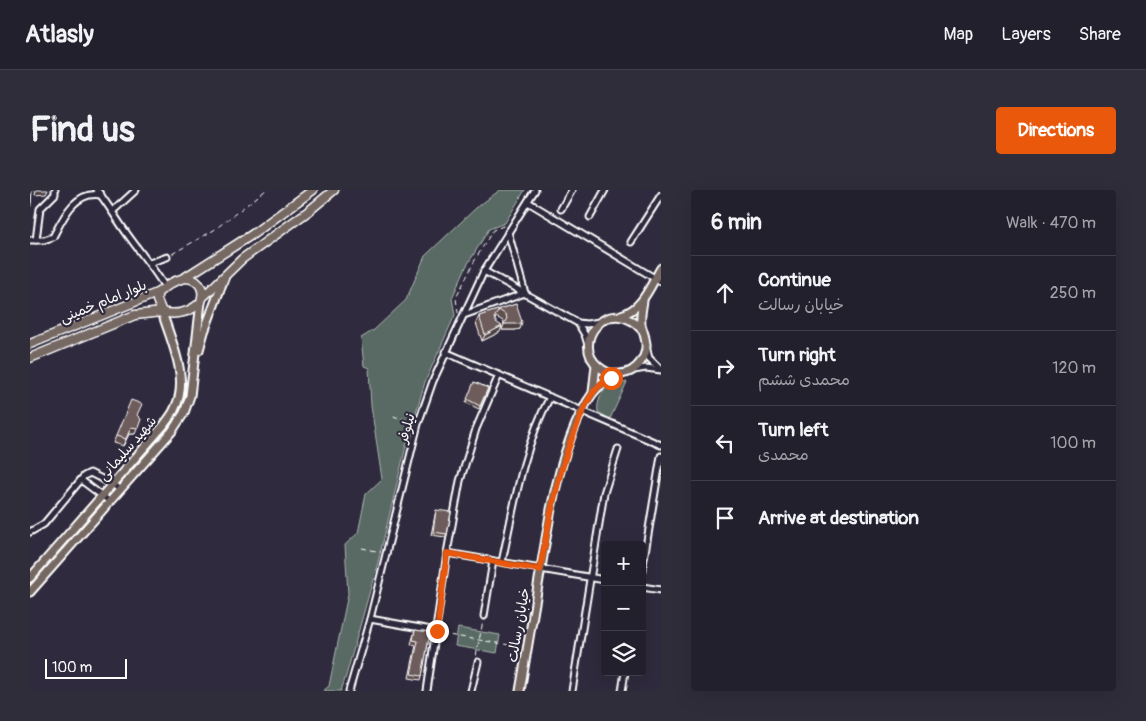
<!DOCTYPE html>
<html lang="en">
<head>
<meta charset="utf-8">
<style>
	:root { --surface:#23202e; --page:#2f2d3a; --text:#f1f3f6; --muted:#a3a3aa; --line:#403e4a; --accent:#ea580c }
	body { margin:0; font-family:Pangolin,"Playpen Sans Arabic",sans-serif; background:var(--page); color:var(--text) }
	.controls { position:absolute; right:15px; bottom:15px; display:grid; overflow:hidden; border-radius:5px; box-shadow:0 5px 20px #0002 }
	.controls button { width:45px; height:45px; display:grid; place-items:center; padding:0; border:0; border-bottom:1px solid var(--line); background:var(--surface); color:var(--text); font:25px sans-serif }
	.scale { position:absolute; left:15px; bottom:12px; width:82px; box-sizing:border-box; padding-left:5px; border:2px solid #fff; border-top:0; font-size:14px; line-height:18px; white-space:nowrap; color:#fff; -webkit-text-stroke:4px #2f2a3d; paint-order:stroke }
	.stop { position:absolute; width:15px; height:15px; margin:-11px; border:4px solid #ea580c; border-radius:50%; background:#fff }
	.stop.end { background:#ea580c; border-color:#fff; box-shadow:0 1px 5px #0008 }
	.list { margin:0; padding:0; list-style:none }
	h2 { display:flex; justify-content:space-between; align-items:center; height:65px; margin:0; padding:0 20px; font-size:21px }
	h2 small { font-size:16px; font-weight:400; color:var(--muted) }
	.list li { display:grid; grid-template-columns:32px 1fr auto; gap:15px; align-items:center; box-sizing:border-box; height:75px; padding:0 20px; border-top:1px solid var(--line) }
	.list b { display:block; font-size:19px; white-space:nowrap }
	.list p { margin:0; font-size:16px; white-space:nowrap; color:var(--muted) }
	.list em { font-size:16px; font-style:normal; color:var(--muted) }
	.icon { flex:none; width:28px; height:28px; fill:none; stroke:currentColor; stroke-width:2; stroke-linecap:round; stroke-linejoin:round }
	.map { position:relative; flex:none; width:631px; height:501px; overflow:hidden; border-radius:5px }
	header { display:flex; align-items:center; gap:30px; box-sizing:border-box; height:70px; padding:0 25px; background:var(--surface); border-bottom:1px solid var(--line) }
	header strong { font-size:24px }
	nav { display:flex; gap:28px; margin-inline-start:auto; font-size:18px }
	.intro { display:flex; align-items:center; justify-content:space-between; box-sizing:border-box; height:120px; padding:0 30px }
	h1 { margin:0; font-size:35px }
	.button { padding:12px 22px; border-radius:5px; background:var(--accent); color:#fff; font-size:18px; font-weight:700 }
	main { display:flex; gap:30px; padding:0 30px }
	aside { flex:1; background:var(--surface); border-radius:5px; box-shadow:0 5px 20px #0002 }
	.map>svg:first-child { display:block }
	.green { fill:#596b64; stroke:#acb5b2 }
	.lines { fill:none; stroke-linecap:round; stroke-linejoin:round }
	.minor-casing { stroke:#fff; stroke-width:9 }
	.major-casing { stroke:#fff; stroke-width:11 }
	.highway-casing { stroke:#fff; stroke-width:11 }
	.path { stroke:#fff; stroke-width:1; stroke-dasharray:5 4; stroke-linecap:butt }
	.minor { stroke:#2f2a3d; stroke-width:5 }
	.major { stroke:#766964; stroke-width:7 }
	.highway { stroke:#766964; stroke-width:8 }
	.wall { fill:#5f4f4e; stroke:#fff }
	.shaded-wall { fill:#4d4040; stroke:#fff }
	.building { fill:#6e5c5b; stroke:#fff }
	.route { stroke:#ea580c; stroke-width:6 }
	.labels { text-anchor:middle; stroke-width:4.5; stroke-linejoin:round; paint-order:stroke }
	.street-label { font-size:14px; fill:#fff; stroke:#2f2a3d }
</style>
</head>
<body>
<header>
<strong>Atlasly</strong>
<nav><a>Map</a><a>Layers</a><a>Share</a></nav>
</header>
<div class="intro"><h1>Find us</h1><a class="button">Directions</a></div>
<main>
<div class="map">
<svg width="631" height="501" viewBox="0 0 631 501">
	<rect width="100%" height="100%" fill="#2f2a3d"/>
	<filter id="ink" filterUnits="userSpaceOnUse"><feTurbulence type="fractalNoise" baseFrequency=".02" numOctaves="2"/><feDisplacementMap in="SourceGraphic" scale="10" xChannelSelector="R" yChannelSelector="G"/><feConvolveMatrix kernelMatrix="1 2 1 2 8 2 1 2 1" color-interpolation-filters="sRGB"/></filter>
	<g filter="url(#ink)">
		<g class="green">
			<polygon points="470,0 495,0 475,33 459,39 436,77 422,108 425,125 395,192 376,256 348,372 316,486 311,501 293,501 299,496 318,404 315,355 328,343 336,304 352,289 341,216 339,178 334,176 331,148 344,140 376,110 395,66 446,18"/>
			<path d="M 597,192 L 580,229 L 568,222 C 566,213 572,199 581,195 C 586,193 591,194 597,192 Z"/>
			<polygon points="428,438 470,445 467,463 425,456"/>
		</g>
		<g class="lines">
			<defs>
				<g id="minor">
					<path d="M 67,0 C 80,17 90,35 103,52 C 114,67 125,81 135,97"/>
					<polyline points="498,12 631,92"/>
					<polyline points="531,19 542,0"/>
					<polyline points="83,21 106,0"/>
					<polyline points="560,27 575,0"/>
					<path d="M 0,50 L 14,50 L 23,47 C 33,28 45,0 71,5"/>
					<polyline points="6,50 10,19 25,4 25,0"/>
					<polyline points="601,52 631,5"/>
					<polyline points="119,73 137,67"/>
					<polyline points="454,81 548,133 557,134 569,132"/>
					<polyline points="434,125 495,103 478,42"/>
					<polyline points="548,133 555,145 558,155"/>
					<polyline points="617,160 619,168 630,179"/>
					<polyline points="415,162 631,255"/>
					<polyline points="604,180 616,178 631,180"/>
					<polyline points="51,290 79,311"/>
					<polyline points="0,342 14,334 54,286 60,283 82,294 89,299"/>
					<polyline points="417,363 575,390"/>
					<path d="M 472,372 C 484,316 493,257 520,207"/>
					<polyline points="612,381 631,266"/>
					<polyline points="612,397 631,400"/>
					<polyline points="454,426 463,371"/>
					<polyline points="340,429 407,441"/>
					<polyline points="319,501 340,429 388,234 403,191 454,81 505,0"/>
					<polyline points="397,501 417,363 430,291 446,239 469,185"/>
					<polyline points="441,501 448,472"/>
					<polyline points="542,501 574,303 588,259"/>
					<polyline points="592,501 595,482"/>
				</g>
				<g id="major">
					<path d="M 591,125 C 613,119 620,96 631,78"/>
					<path d="M 612,140 C 579,102 539,153 569,177 C 575,182 582,185 590,184 C 607,183 620,165 615,148 C 614,143 612,139 611,134 C 610,126 612,118 613,111"/>
					<polyline points="169,160 174,142 195,86"/>
					<polyline points="563,202 566,175"/>
					<path d="M 0,388 L 134,235 C 138,229 143,224 145,218 C 160,189 141,151 132,122"/>
					<polyline points="0,402 142,241 154,223 160,206 171,112"/>
					<path d="M 490,501 L 521,319 C 528,285 542,231 563,203 C 570,193 581,188 592,184"/>
				</g>
				<g id="highway">
					<polyline points="154,88 223,44 283,0"/>
					<path d="M 154,88 C 167,88 176,97 171,112 C 161,122 146,126 132,122 L 127,110 L 127,103 L 143,92 Z"/>
					<polyline points="172,108 212,69 280,20 304,0"/>
					<polyline points="0,154 127,103"/>
					<polyline points="0,168 105,125 132,122"/>
				</g>
			</defs>
			<use href="#minor" class="minor-casing"/>
			<use href="#major" class="major-casing"/>
			<use href="#highway" class="highway-casing"/>
			<g class="path">
				<polyline points="142,64 184,40 236,0"/>
				<polyline points="428,123 426,108 445,70 463,40 476,35"/>
				<polyline points="363,226 383,232"/>
				<polyline points="332,358 351,362"/>
				<polyline points="412,444 492,457"/>
				<polyline points="446,466 453,431"/>
			</g>
			<use href="#minor" class="minor"/>
			<use href="#major" class="major"/>
			<use href="#highway" class="highway"/>
		</g>
		<g class="wall">
			<polygon points="486,114 490,139 485,140 472,140 474,134 473,131 466,127 465,130 470,142 452,151 446,133 449,126"/>
			<polygon points="444,192 458,198 449,219 436,213"/>
			<polygon points="107,226 105,244 99,244 93,256 83,253 86,246"/>
			<polygon points="406,320 417,344 415,347 401,345"/>
			<polygon points="385,440 400,442 392,486 391,490 379,488 386,455 381,454"/>
		</g>
		<g class="shaded-wall">
			<polygon points="6,0 18,0 16,4 5,5"/>
			<polygon points="492,132 490,139 485,140 472,140 474,134"/>
			<polygon points="472,136 470,142 452,151 455,145"/>
			<polygon points="111,229 105,244 99,244 93,256 101,237"/>
		</g>
		<g class="building">
			<polygon points="0,0 2,0 1,16 0,16"/>
			<polygon points="486,114 492,132 488,134 474,134 477,128 476,125 469,120 464,128 466,132 472,136 455,145 449,126"/>
			<polygon points="444,192 458,198 450,216 437,209"/>
			<polygon points="101,210 112,214 107,225 111,229 108,238 101,237 96,249 86,246"/>
			<polygon points="406,320 421,322 417,344 403,342"/>
			<polygon points="385,440 400,442 392,486 381,484 388,451 383,450"/>
		</g>
	</g>
	<g class="lines" filter="url(#ink)">
		<path class="route" d="M 407,441 L 417,363 L 510,380 C 519,331 527,284 546,238 C 551,226 555,213 563,203 C 567,196 574,192 581,188"/>
	</g>
	<g class="labels">
		<g class="street-label">
			<text transform="translate(73 111) rotate(-22)" y="5">بلوار امام خمینی</text>
			<text transform="translate(376 238) rotate(-74)" y="5">نیلوفر</text>
			<text transform="translate(97 258) rotate(-49)" y="5">شهید سلیمانی</text>
			<text transform="translate(488 435) rotate(-80)" y="5">خیابان رسالت</text>
		</g>
	</g>
</svg>
<div class="controls">
<button>+</button>
<button>−</button>
<button><svg class="icon" aria-label="layers" viewBox="0 0 24 24"><path d="M12 4l9 5-9 5-9-5zM3 14l9 5 9-5"/></svg></button>
</div>
<div class="scale">100 m</div>
<div class="stop" style="left:581px;top:188px"></div>
<div class="stop end" style="left:407px;top:441px"></div>
</div>
<aside>
<h2>6 min<small>Walk · 470 m</small></h2>
<ul class="list">
<li><svg class="icon" aria-label="ahead" viewBox="0 0 24 24"><path d="M12 20V5M6 11l6-6 6 6"/></svg><div><b>Continue</b><p>خیابان رسالت</p></div><em>250 m</em></li>
<li><svg class="icon" aria-label="right" viewBox="0 0 24 24"><path d="M7 20v-9h11M14 6l5 5-5 5"/></svg><div><b>Turn right</b><p>محمدی ششم</p></div><em>120 m</em></li>
<li><svg class="icon" aria-label="left" viewBox="0 0 24 24"><path d="M17 20v-9H6M10 6l-5 5 5 5"/></svg><div><b>Turn left</b><p>محمدی</p></div><em>100 m</em></li>
<li><svg class="icon" aria-label="arrive" viewBox="0 0 24 24"><path d="M6 21V4h12l-3 4 3 4H6"/></svg><div><b>Arrive at destination</b></div></li>
</ul>
</aside>
</main>
</body>
</html>
